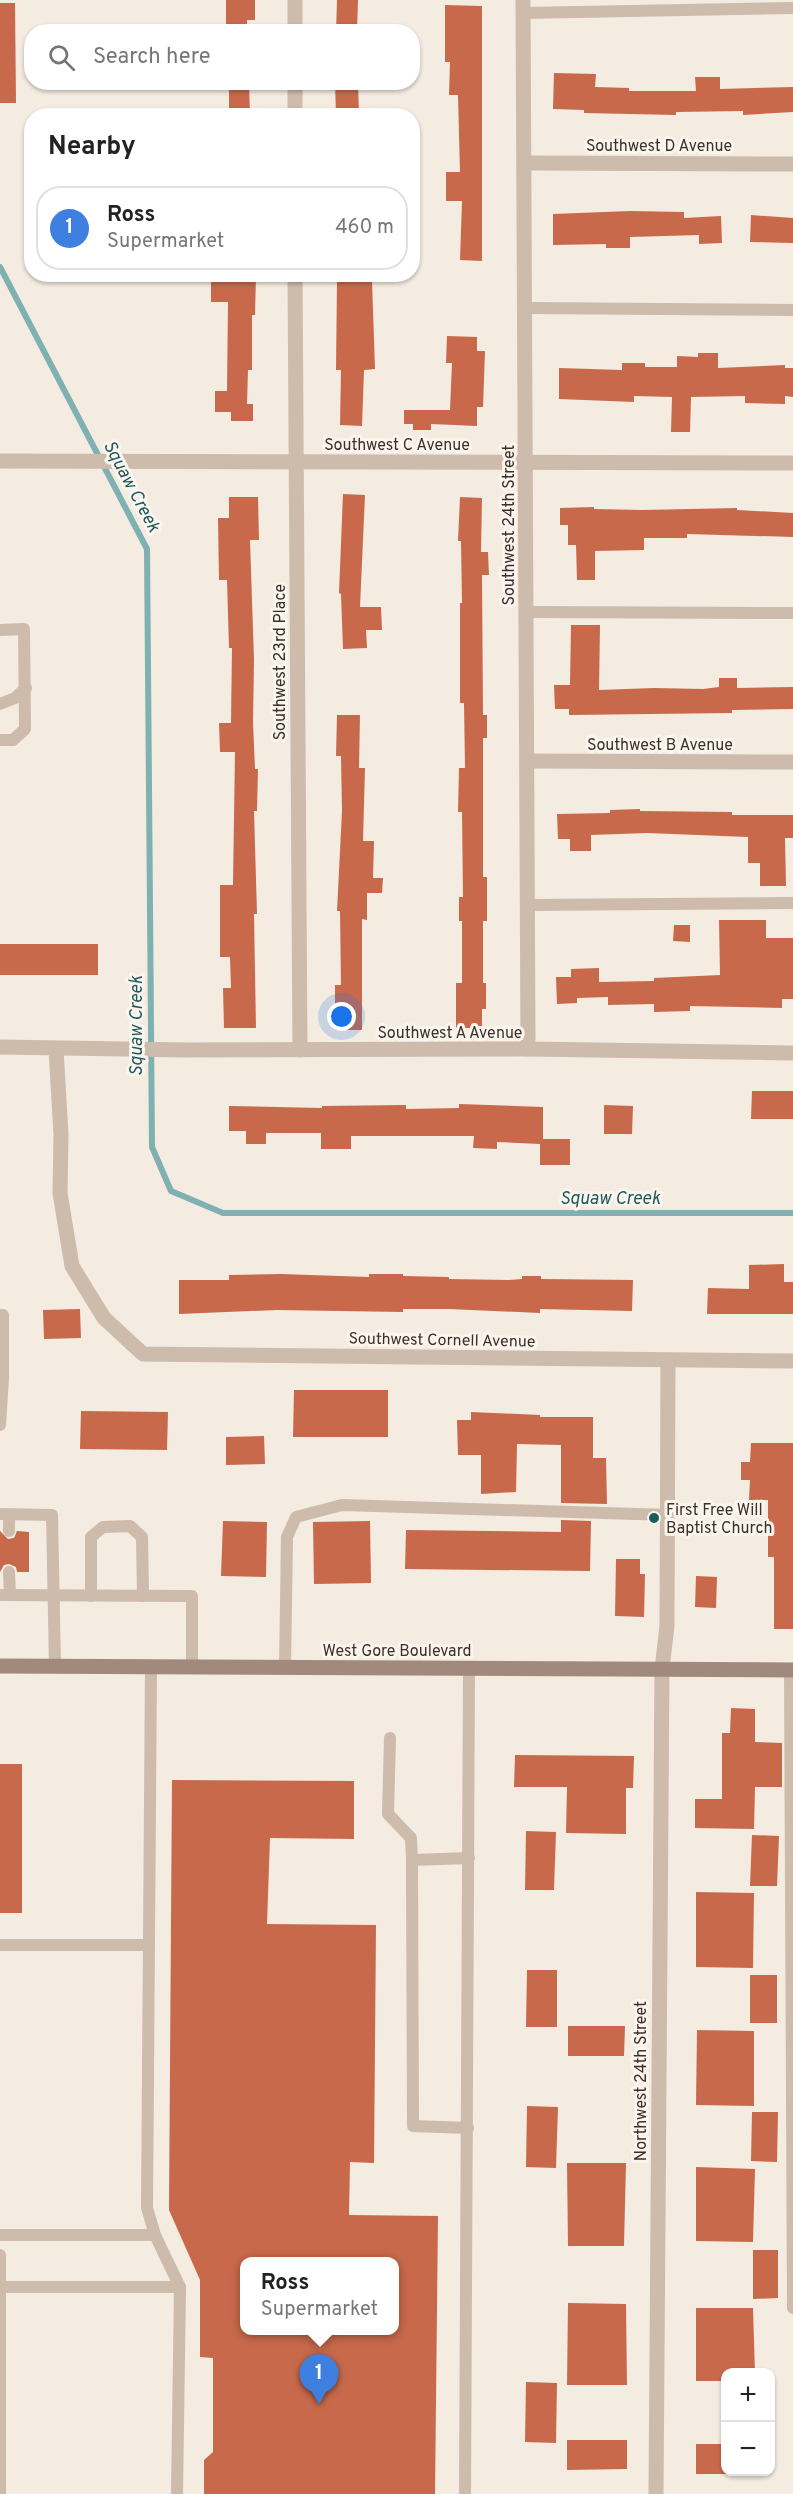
<!DOCTYPE html>
<html lang="en">
<head>
<meta charset="utf-8">
<style>
	:root { --surface:#fff; --page:#f2f2f2; --text:#222; --muted:#767676; --line:#e0e0e0; --accent:#1f5a5e }
	body { margin:0; font-family:Overpass,sans-serif; background:var(--page); color:var(--text) }
	.controls { position:absolute; right:18px; bottom:18px; display:grid; overflow:hidden; border-radius:12px; box-shadow:0 2px 4px #0004 }
	.controls button { width:54px; height:54px; display:grid; place-items:center; padding:0; border:0; border-bottom:2px solid var(--line); background:var(--surface); color:var(--text); font:30px sans-serif }
	.you { position:absolute; left:342px; top:1017px; width:21px; height:21px; margin:-15px; border:4px solid #fff; border-radius:50%; background:#1a73e8; box-shadow:0 0 0 9px #1a73e833 }
	.badge { display:grid; place-items:center; width:39px; height:39px; border-radius:50%; background:var(--accent); color:#fff; font-size:20px; font-weight:700 }
	.pin { position:absolute; translate:-50% -50px; filter:drop-shadow(0 2px 3px #0008) }
	.pin::after { content:''; position:absolute; top:32px; width:21px; height:18px; background:inherit; clip-path:polygon(0 0,100% 0,50% 100%) }
	.popup { position:absolute; left:240px; top:2257px; width:159px; height:78px; box-sizing:border-box; display:grid; place-content:center; border-radius:12px; background:var(--surface); filter:drop-shadow(0 2px 4px #0005); font-size:20px; white-space:nowrap; color:var(--muted) }
	.popup b { font-size:22px; color:var(--text) }
	.popup::after { content:''; position:absolute; left:50%; top:100%; margin-left:-12px; border:12px solid transparent; border-top-color:var(--surface) }
	.list { margin:0; padding:0; list-style:none }
	h2 { display:flex; justify-content:space-between; align-items:center; height:78px; margin:0; padding:0 24px; font-size:26px }
	h2 small { font-size:20px; font-weight:400; color:var(--muted) }
	.list li { display:grid; grid-template-columns:39px 1fr auto; gap:18px; align-items:center; box-sizing:border-box; height:84px; margin:0 12px 12px; padding:0 12px; border:2px solid var(--line); border-radius:24px }
	.list b { display:block; font-size:22px; white-space:nowrap }
	.list p { margin:0; font-size:20px; white-space:nowrap; color:var(--muted) }
	.list em { font-size:20px; font-style:normal; color:var(--muted) }
	.icon { flex:none; width:33px; height:33px; fill:none; stroke:currentColor; stroke-width:2; stroke-linecap:round; stroke-linejoin:round }
	.map { position:relative; flex:none; width:793px; height:2494px; overflow:hidden }
	.search { position:absolute; background:var(--surface); box-shadow:0 2px 4px #0004; left:24px; top:24px; width:396px; height:66px; display:flex; align-items:center; gap:15px; box-sizing:border-box; padding:0 21px; border-radius:24px; color:var(--muted); font-size:22px }
	.panel { position:absolute; background:var(--surface); box-shadow:0 2px 4px #0004; left:24px; top:108px; width:396px; height:174px; border-radius:24px }
	.map>svg:first-child { display:block }
	.lines { fill:none; stroke-linecap:round; stroke-linejoin:round }
	.stream { stroke:#7fb0b2; stroke-width:6 }
	.building { fill:#c8694b; fill-rule:evenodd }
	.service { stroke:#cdbbac; stroke-width:12 }
	.minor { stroke:#cdbbac; stroke-width:15 }
	.secondary { stroke:#a18a7d; stroke-width:15 }
	.poi-dot { fill:#1f5a5e; stroke:#fbf5ee; stroke-width:2 }
	.labels { text-anchor:middle; stroke-width:6; stroke-linejoin:round; paint-order:stroke }
	.street-label { font-size:16px; fill:#3b302b; stroke:#fbf5ee }
	.poi-label { font-size:16px; fill:#3b302b; stroke:#fbf5ee; text-anchor:start }
	.water-label { font-size:18px; font-style:italic; fill:#1f5a5e; stroke:#fbf5ee }
</style>
</head>
<body>
<div class="map">
<svg width="793" height="2494" viewBox="0 0 793 2494">
	<rect width="100%" height="100%" fill="#f4ebe1"/>
	<g class="lines">
		<polyline class="stream" points="0,267 147,549 152,1147 171,1191 223,1213 793,1213"/>
	</g>
	<g class="building">
		<polygon points="226,0 255,0 255,20 247,20 247,32 226,32"/>
		<polygon points="337,0 358,0 357,30 336,32"/>
		<polygon points="0,3 15,3 16,103 0,103"/>
		<polygon points="445,5 482,6 482,261 460,260 462,201 446,201 446,172 460,172 458,95 449,95 450,62 445,62"/>
		<polygon points="554,73 596,74 595,87 629,88 629,91 696,91 695,77 720,77 720,89 793,87 793,112 743,115 743,111 676,112 676,115 584,113 584,110 553,109"/>
		<polygon points="229,82 249,82 250,116 229,116"/>
		<polygon points="335,82 358,82 359,116 336,116"/>
		<polygon points="630,211 684,212 684,218 721,216 722,243 699,244 699,235 630,237 630,248 606,248 606,244 553,245 553,214"/>
		<polygon points="751,215 793,218 793,243 750,242"/>
		<polygon points="211,274 256,274 255,315 252,315 252,370 248,370 247,404 253,404 253,421 231,421 231,412 215,412 215,391 227,391 228,302 211,302"/>
		<polygon points="337,281 372,281 375,369 364,370 362,426 340,425 341,370 336,370"/>
		<polygon points="447,336 477,337 477,351 485,351 483,407 477,407 477,426 431,424 431,430 413,430 413,424 404,424 404,410 450,410 452,363 446,363"/>
		<polygon points="698,353 718,353 718,368 785,365 785,368 793,368 793,397 785,396 785,404 745,403 745,396 691,397 690,432 671,432 672,397 634,396 634,402 559,399 559,368 622,370 622,363 645,363 645,367 677,367 677,356 698,357"/>
		<polygon points="343,494 365,495 360,607 381,607 382,630 366,630 367,648 343,649 341,594 339,593"/>
		<polygon points="229,497 258,497 259,540 250,540 254,660 253,722 255,769 258,769 257,811 254,811 257,914 254,914 256,1028 224,1028 223,988 231,988 230,957 220,957 220,885 233,885 235,752 220,752 219,723 231,723 232,648 229,648 227,580 219,580 218,518 229,518"/>
		<polygon points="460,497 482,498 481,552 488,552 489,575 482,575 483,715 487,715 487,738 483,738 483,877 487,877 487,921 483,921 483,983 486,983 486,1009 482,1009 482,1028 456,1028 456,983 462,983 462,921 459,921 459,897 463,897 462,812 458,812 459,768 465,768 464,703 460,703 460,603 462,603 461,541 458,541"/>
		<polygon points="594,507 594,509 643,510 737,508 737,510 793,513 793,537 687,534 687,538 644,538 644,550 595,551 595,580 577,580 576,545 568,545 568,525 560,525 560,508"/>
		<polygon points="571,625 600,625 599,690 654,688 703,689 719,687 719,678 737,678 737,688 793,687 793,709 732,710 732,713 569,715 569,709 555,709 554,685 570,685"/>
		<polygon points="337,715 360,715 359,768 365,768 363,841 374,841 373,878 383,878 382,893 367,893 367,920 362,919 362,1030 335,1030 335,985 341,985 340,911 337,911 342,811 341,756 336,756"/>
		<polygon points="640,809 640,811 732,812 732,815 793,815 793,838 785,838 786,886 760,886 760,863 748,863 748,837 647,833 591,835 591,851 570,851 570,839 558,839 557,814 610,813 610,810"/>
		<polygon points="719,920 766,920 766,938 793,938 793,999 782,999 782,1008 690,1006 690,1011 654,1012 654,1004 608,1005 608,997 577,998 577,1003 557,1004 556,977 571,977 571,969 599,968 599,982 654,981 654,978 720,975"/>
		<polygon points="674,925 690,925 690,942 673,941"/>
		<rect x="0" y="944" width="98" height="31"/>
		<polygon points="752,1091 793,1091 793,1119 751,1119"/>
		<polygon points="459,1104 543,1107 543,1139 570,1139 570,1165 540,1165 540,1144 497,1142 497,1149 473,1148 474,1136 351,1136 351,1149 321,1149 321,1133 266,1133 266,1144 246,1144 246,1131 229,1131 229,1106 322,1108 322,1106 406,1105 406,1109 459,1108"/>
		<polygon points="604,1105 633,1106 632,1134 604,1134"/>
		<polygon points="784,1264 784,1282 793,1282 793,1314 707,1314 708,1288 749,1289 749,1265"/>
		<polygon points="281,1274 369,1277 369,1274 403,1274 403,1276 449,1277 449,1279 509,1280 522,1279 522,1276 541,1276 541,1279 633,1280 632,1311 540,1309 540,1313 449,1309 403,1309 403,1312 277,1310 179,1314 179,1280 229,1280 229,1275"/>
		<polygon points="80,1309 81,1338 44,1339 43,1310"/>
		<polygon points="294,1390 388,1390 388,1437 293,1437"/>
		<polygon points="81,1411 168,1412 167,1450 80,1449"/>
		<polygon points="471,1412 540,1415 540,1417 593,1417 593,1458 606,1458 607,1504 561,1503 561,1445 517,1444 516,1492 481,1494 481,1455 458,1455 457,1420 471,1420"/>
		<polygon points="264,1436 265,1464 226,1465 226,1437"/>
		<polygon points="751,1443 793,1443 793,1629 774,1629 774,1557 768,1557 768,1500 749,1500 750,1480 741,1480 741,1462 750,1462"/>
		<polygon points="561,1520 591,1521 590,1571 405,1569 406,1530 561,1532"/>
		<polygon points="223,1521 267,1522 266,1577 221,1576"/>
		<polygon points="370,1521 371,1583 314,1584 313,1522"/>
		<polygon points="0,1531 8,1539 14,1538 17,1531 29,1532 29,1572 17,1572 16,1567 9,1564 4,1565 0,1572"/>
		<polygon points="616,1559 640,1559 640,1574 645,1574 644,1617 615,1616"/>
		<polygon points="696,1576 717,1577 716,1608 695,1607"/>
		<polygon points="731,1708 755,1709 755,1742 782,1743 782,1787 755,1787 754,1829 695,1828 695,1799 722,1799 722,1733 730,1733"/>
		<polygon points="515,1755 634,1756 633,1788 626,1788 626,1834 566,1833 567,1787 514,1787"/>
		<rect x="0" y="1764" width="22" height="149"/>
		<path d="M 172,1780 L 354,1781 L 354,1839 L 270,1838 L 267,1924 L 376,1925 L 374,2163 L 350,2162 L 349,2215 L 438,2216 L 435,2494 L 204,2494 L 204,2460 L 213,2452 L 213,2358 L 200,2357 L 200,2280 L 169,2210 ZM 244,2262 L 394,2262 L 394,2331 L 244,2331 Z"/>
		<polygon points="526,1831 556,1832 554,1890 525,1890"/>
		<polygon points="752,1835 779,1836 777,1886 750,1886"/>
		<polygon points="696,1892 754,1893 753,1968 696,1967"/>
		<polygon points="527,1970 557,1970 557,2027 526,2027"/>
		<rect x="750" y="1975" width="27" height="48"/>
		<polygon points="568,2026 625,2026 624,2056 568,2056"/>
		<polygon points="697,2030 754,2031 754,2106 696,2105"/>
		<polygon points="527,2106 558,2107 556,2168 526,2167"/>
		<polygon points="752,2112 778,2112 777,2162 751,2161"/>
		<polygon points="567,2163 626,2163 624,2246 568,2246"/>
		<polygon points="696,2167 755,2169 753,2242 696,2241"/>
		<polygon points="753,2250 778,2250 778,2298 753,2299"/>
		<polygon points="568,2303 626,2304 627,2385 567,2385"/>
		<polygon points="696,2308 753,2308 755,2373 726,2373 726,2381 696,2381"/>
		<polygon points="526,2382 557,2383 556,2443 525,2442"/>
		<polygon points="567,2440 627,2440 627,2469 567,2470"/>
		<rect x="696" y="2444" width="30" height="30"/>
	</g>
	<g class="lines">
		<g class="service">
			<polyline points="523,13 793,8"/>
			<polyline points="525,308 793,310"/>
			<polyline points="526,612 793,613"/>
			<polyline points="0,630 24,629 25,729 13,740 0,740"/>
			<polyline points="0,704 15,698 26,688"/>
			<polyline points="527,905 793,903"/>
			<polyline points="0,1315 3,1315 3,1378 0,1425"/>
			<polyline points="0,1514 52,1515 55,1666"/>
			<polyline points="9,1515 9,1531"/>
			<polyline points="9,1572 10,1595"/>
			<polyline points="0,1595 192,1596 192,1667"/>
			<polyline points="91,1596 91,1537 103,1527 130,1526 142,1537 143,1596"/>
			<polyline points="151,1667 147,2208 155,2235"/>
			<polyline points="285,1667 287,1537 296,1517 342,1505 668,1515"/>
			<polyline points="790,1670 793,2308"/>
			<polyline points="390,1738 388,1814 411,1838 412,1860"/>
			<polyline points="0,1945 149,1945"/>
			<polyline points="468,2128 413,2126 412,1860 469,1858"/>
			<polyline points="0,2235 155,2235 180,2287"/>
			<polyline points="0,2255 0,2494"/>
			<polyline points="0,2287 180,2287 177,2494"/>
			<polyline points="465,2494 469,1668"/>
		</g>
		<g class="minor">
			<polyline points="295,0 295,32"/>
			<polyline points="523,0 528,1049"/>
			<polyline points="295,82 295,116"/>
			<polyline points="524,163 793,164"/>
			<polyline points="295,274 300,1050"/>
			<polyline points="0,461 793,463"/>
			<polyline points="527,761 793,762"/>
			<polyline points="0,1047 186,1050 528,1049 793,1053"/>
			<polyline points="56,1049 61,1135 60,1193 72,1266 104,1318 143,1354 793,1361"/>
			<polyline points="656,2494 662,1669 667,1626 668,1360"/>
		</g>
		<polyline class="secondary" points="0,1666 793,1670"/>
	</g>
	<circle class="poi-dot" cx="654" cy="1518" r="6"/>
	<g class="labels">
		<g class="street-label">
			<text x="659" y="151">Southwest D Avenue</text>
			<text x="397" y="450">Southwest C Avenue</text>
			<text transform="translate(508 525) rotate(-90)" y="6">Southwest 24th Street</text>
			<text transform="translate(279 662) rotate(-90)" y="6">Southwest 23rd Place</text>
			<text x="660" y="750">Southwest B Avenue</text>
			<text x="450" y="1038">Southwest A Avenue</text>
			<text transform="translate(442 1339) rotate(1)" y="6">Southwest Cornell Avenue</text>
			<text x="397" y="1656">West Gore Boulevard</text>
			<text transform="translate(640 2081) rotate(-90)" y="6">Northwest 24th Street</text>
		</g>
		<g class="poi-label">
			<text x="666" y="1515">First Free Will<tspan x="666" dy="18">Baptist Church</tspan></text>
		</g>
		<g class="water-label">
			<text transform="translate(132 486) rotate(62)" y="6">Squaw Creek</text>
			<text transform="translate(136 1026) rotate(-90)" y="6">Squaw Creek</text>
			<text x="610" y="1204">Squaw Creek</text>
		</g>
	</g>
</svg>
<div class="controls">
<button>+</button>
<button>−</button>
</div>
<div class="you"></div>
<div class="pin badge" style="left:319px;top:2404px;background:#3f7fe0">1</div>
<div class="popup"><b>Ross</b>Supermarket</div>
<div class="search"><svg class="icon" aria-label="search" viewBox="0 0 24 24"><circle cx="10" cy="10" r="6"/><path d="M15 15l6 6"/></svg>Search here</div>
<section class="panel">
<h2>Nearby<small></small></h2>
<ul class="list">
<li><span class="badge" style="background:#3f7fe0">1</span><div><b>Ross</b><p>Supermarket</p></div><em>460 m</em></li>
</ul>
</section>
</div>
</body>
</html>
